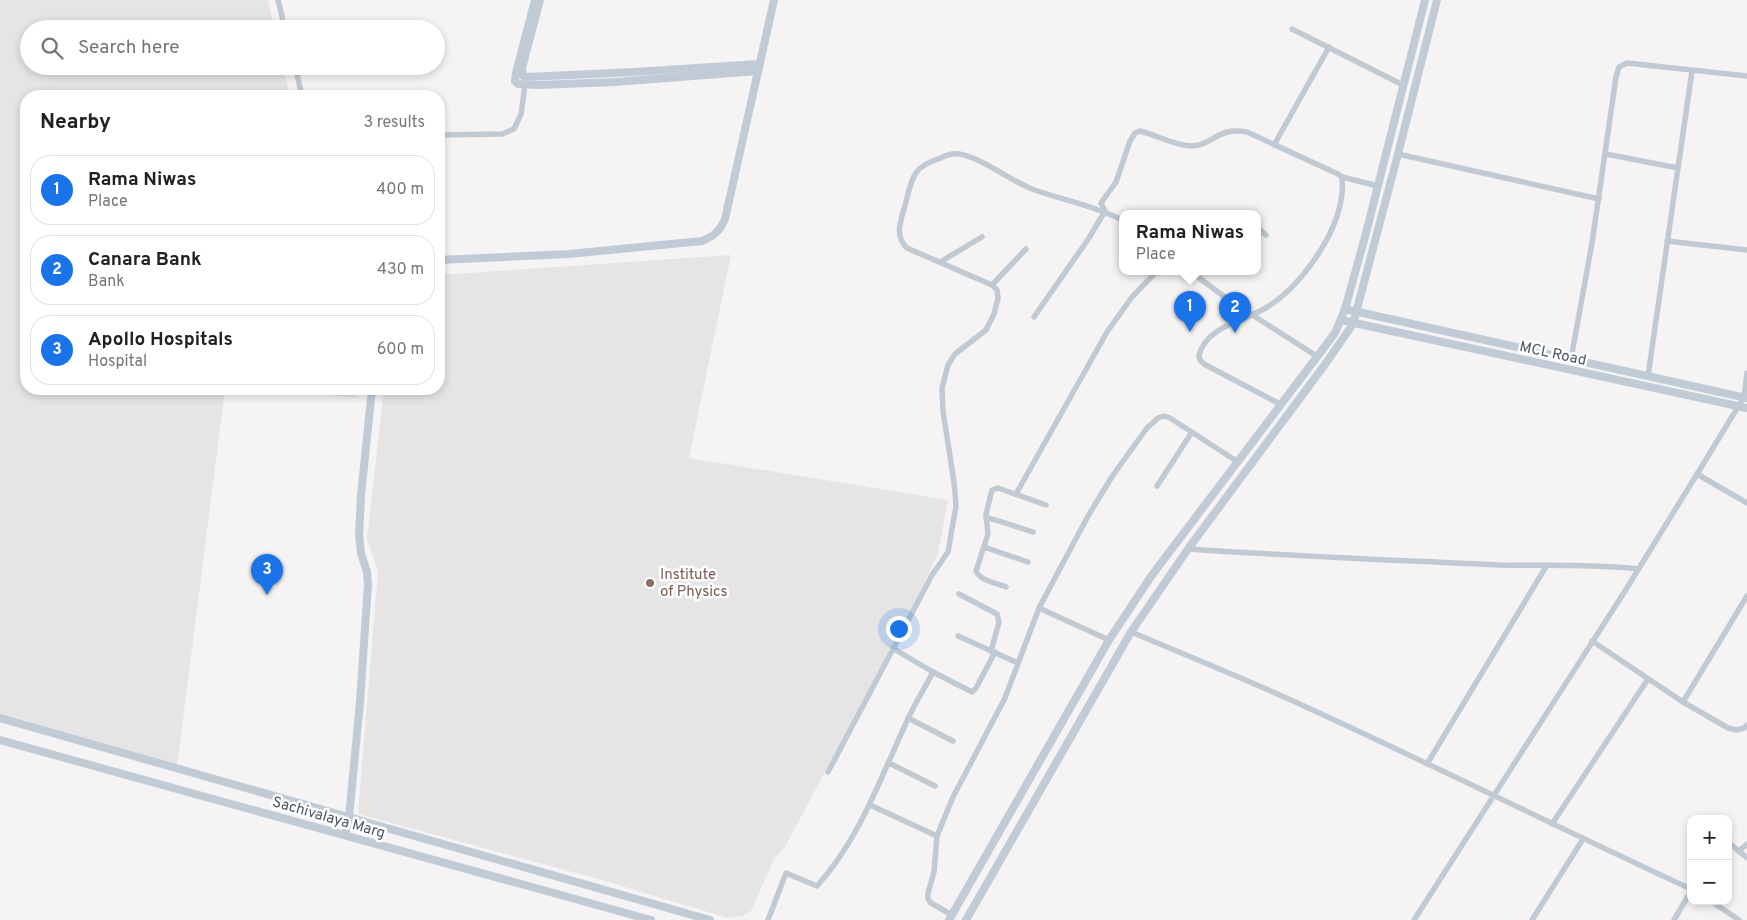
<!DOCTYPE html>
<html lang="en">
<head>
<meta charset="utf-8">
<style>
	:root { --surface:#fff; --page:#f2f2f2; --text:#202124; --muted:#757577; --line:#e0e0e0; --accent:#1a73e8 }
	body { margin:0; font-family:Overpass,sans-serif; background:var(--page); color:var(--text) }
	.controls { position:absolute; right:15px; bottom:15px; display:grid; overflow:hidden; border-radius:10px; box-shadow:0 2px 8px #0003 }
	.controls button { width:45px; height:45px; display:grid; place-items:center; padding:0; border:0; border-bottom:1px solid var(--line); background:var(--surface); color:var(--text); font:25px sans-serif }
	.you { position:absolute; left:898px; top:628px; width:18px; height:18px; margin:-12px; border:4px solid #fff; border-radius:50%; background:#1a73e8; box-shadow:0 0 0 8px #1a73e833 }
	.badge { display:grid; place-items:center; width:32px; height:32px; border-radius:50%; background:var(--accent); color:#fff; font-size:16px; font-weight:700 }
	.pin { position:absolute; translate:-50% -41px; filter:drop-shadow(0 1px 2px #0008) }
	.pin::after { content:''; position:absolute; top:26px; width:18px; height:15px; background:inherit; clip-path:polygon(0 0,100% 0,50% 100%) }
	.popup { position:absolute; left:1119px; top:210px; width:142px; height:65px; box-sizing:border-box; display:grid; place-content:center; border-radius:10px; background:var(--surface); filter:drop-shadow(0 1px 4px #0005); font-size:16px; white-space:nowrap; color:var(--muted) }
	.popup b { font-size:19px; color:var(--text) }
	.popup::after { content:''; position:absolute; left:50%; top:100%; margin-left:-10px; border:10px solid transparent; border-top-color:var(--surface) }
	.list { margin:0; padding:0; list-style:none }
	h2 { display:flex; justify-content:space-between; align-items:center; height:65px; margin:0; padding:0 20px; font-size:21px }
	h2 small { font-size:16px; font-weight:400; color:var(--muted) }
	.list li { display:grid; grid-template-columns:32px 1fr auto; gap:15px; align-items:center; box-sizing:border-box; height:70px; margin:0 10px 10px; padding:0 10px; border:1px solid var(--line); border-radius:20px }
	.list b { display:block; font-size:19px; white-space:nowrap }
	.list p { margin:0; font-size:16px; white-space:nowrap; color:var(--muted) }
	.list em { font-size:16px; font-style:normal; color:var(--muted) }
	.icon { flex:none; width:28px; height:28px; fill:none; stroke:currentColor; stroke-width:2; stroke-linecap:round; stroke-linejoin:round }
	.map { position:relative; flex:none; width:1747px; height:920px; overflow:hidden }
	.search { position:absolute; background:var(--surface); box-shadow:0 2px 8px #0003; left:20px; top:20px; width:425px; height:55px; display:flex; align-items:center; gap:12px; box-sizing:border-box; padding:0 18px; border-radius:28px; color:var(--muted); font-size:19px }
	.panel { position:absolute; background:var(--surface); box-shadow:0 2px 8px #0003; left:20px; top:90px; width:425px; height:305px; border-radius:20px }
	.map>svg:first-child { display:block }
	.education { fill:#e6e4e5 }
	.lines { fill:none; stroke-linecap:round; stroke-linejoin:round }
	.street { stroke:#c1cad2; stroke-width:5.5 }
	.secondary { stroke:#c1cbd6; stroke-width:8 }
	.education-dot { fill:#8d6e63; stroke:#fff; stroke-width:2 }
	.labels { text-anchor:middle; stroke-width:5; stroke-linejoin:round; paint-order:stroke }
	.street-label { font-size:15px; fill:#4a5661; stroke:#fff }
	.education-label { font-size:15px; fill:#785e54; stroke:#fff; text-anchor:start }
</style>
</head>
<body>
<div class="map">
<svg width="1747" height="920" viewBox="0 0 1747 920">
	<rect width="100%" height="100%" fill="#f5f3f3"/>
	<g class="education">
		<polygon points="0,0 268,0 275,29 29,29 29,66 283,66 290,96 26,96 26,389 225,389 177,767 0,716"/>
		<polygon points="731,255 689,458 948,500 938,553 919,594 785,847 774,859 751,911 743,916 728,918 602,880 358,814 378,571 367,538 384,389 439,389 439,275"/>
		<polygon points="279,389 355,389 357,398"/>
	</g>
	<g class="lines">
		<g class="street">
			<polyline points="278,0 285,29"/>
			<polyline points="1292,29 1403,85"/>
			<polyline points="295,66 302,96"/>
			<polyline points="439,135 502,134 514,129 521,114 525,85"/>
			<polyline points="1274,145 1329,47"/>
			<polyline points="1398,154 1599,199"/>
			<polyline points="1606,154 1678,168"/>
			<polyline points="1342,177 1378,186"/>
			<polyline points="1258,228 1266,235"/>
			<polyline points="1667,241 1747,250"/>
			<polyline points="940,262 982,237"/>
			<polyline points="1190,271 1226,298 1318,357"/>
			<polyline points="992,285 1026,249"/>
			<path d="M 1034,317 L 1089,238 L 1105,211 L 1101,203 L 1116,182 L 1130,141 L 1135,133 L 1140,131 L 1147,133 C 1160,137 1177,146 1192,146 C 1212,146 1218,126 1247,132 L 1338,174 L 1342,177 C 1342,182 1343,188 1342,193 C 1338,235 1299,290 1262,310 C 1241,321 1206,328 1199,355 L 1200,360 L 1204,364 L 1280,404"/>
			<polyline points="1571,359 1592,243 1616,77 1619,67 1627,63 1747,76"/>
			<polyline points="1648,376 1692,71"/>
			<polyline points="1697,474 1747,503"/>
			<polyline points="1157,486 1192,432"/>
			<polyline points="1016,494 1107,332 1132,297 1157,271"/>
			<polyline points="986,517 1033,532"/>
			<polyline points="984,547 1028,562"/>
			<path d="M 1188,549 C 1291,556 1395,560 1498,565 C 1545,566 1591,564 1638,569"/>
			<path d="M 1006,587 C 997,583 980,581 976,571 L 988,534 L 986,514 L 992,490 L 998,488 L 1046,505"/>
			<polyline points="959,594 997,614 999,622 991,651"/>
			<polyline points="1039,608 1109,640"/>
			<path d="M 1131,632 C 1184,654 1238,676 1291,700 C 1425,761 1557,827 1691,889"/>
			<polyline points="958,636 1018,663"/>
			<polyline points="1592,641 1683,702 1728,728 1737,730 1744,728 1747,725"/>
			<polyline points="894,649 933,672 972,692 976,688 995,652"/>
			<polyline points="1683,702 1747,596"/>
			<polyline points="908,718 953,741"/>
			<polyline points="889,763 935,786"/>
			<polyline points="1427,764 1547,565"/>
			<path d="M 828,772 L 932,575 L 948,552 L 956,506 L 954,482 L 943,411 L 942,388 L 948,365 L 955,354 L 986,330 L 994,314 L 998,298 L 997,290 L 992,285 L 907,248 C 893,235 902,218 906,202 C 912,178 913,167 938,159 C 942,157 947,155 952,154 C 971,150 1012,182 1032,189 C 1062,200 1093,205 1122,220"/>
			<polyline points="870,805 937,836"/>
			<polyline points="1552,824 1648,679"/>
			<polyline points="1728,842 1747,858"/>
			<polyline points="1739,851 1747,844"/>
			<polyline points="1711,901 1739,920"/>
			<polyline points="952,915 931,903 928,899 928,893 934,872 937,836 953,797 1005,698 1039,608 1088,516 1113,475 1147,428 1158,418 1164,416 1170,418 1238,462"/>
			<path d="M 768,920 L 786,873 L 817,886 C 860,839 881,776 908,719 C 915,703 925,688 933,672"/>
			<polyline points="1414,920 1625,591 1702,466 1744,397 1747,373"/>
			<polyline points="1532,920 1583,839"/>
			<polyline points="1674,920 1691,891"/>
		</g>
		<g class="secondary">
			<polyline points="535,0 516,73 515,81 518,84 537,85 615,82 758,71"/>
			<polyline points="540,0 522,68 523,76 527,77 634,72 759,64"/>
			<path d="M 439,260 L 569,254 L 702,241 C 714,236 720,231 725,219 L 774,0"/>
			<polyline points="1345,309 1747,398"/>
			<polyline points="1341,320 1747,408"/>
			<polyline points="0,718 710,920"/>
			<polyline points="0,740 651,920"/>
			<polyline points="345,835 349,817 360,702 368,584 367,572 361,553 359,535 361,495 372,389"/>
			<polyline points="949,920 1109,640 1152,575 1335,333 1345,309 1365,237 1425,0"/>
			<polyline points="966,920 1131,632 1188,549 1326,363 1353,324 1398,154 1437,0"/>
		</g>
	</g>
	<circle class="education-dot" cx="650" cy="583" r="5"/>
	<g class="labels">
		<g class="street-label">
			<text transform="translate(1553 353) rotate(12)" y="5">MCL Road</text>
			<text transform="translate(329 817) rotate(16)" y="5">Sachivalaya Marg</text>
		</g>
		<g class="education-label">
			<text x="660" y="579">Institute<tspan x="660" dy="17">of Physics</tspan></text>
		</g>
	</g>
</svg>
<div class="controls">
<button>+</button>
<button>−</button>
</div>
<div class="you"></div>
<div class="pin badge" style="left:1190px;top:332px">1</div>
<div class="popup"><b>Rama Niwas</b>Place</div>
<div class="pin badge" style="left:1235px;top:333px">2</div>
<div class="pin badge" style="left:267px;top:595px">3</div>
<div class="search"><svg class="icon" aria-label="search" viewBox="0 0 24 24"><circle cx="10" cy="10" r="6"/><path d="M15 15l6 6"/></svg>Search here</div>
<section class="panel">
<h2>Nearby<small>3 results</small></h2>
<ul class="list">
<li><span class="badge">1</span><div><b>Rama Niwas</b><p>Place</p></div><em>400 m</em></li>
<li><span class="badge">2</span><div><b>Canara Bank</b><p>Bank</p></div><em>430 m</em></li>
<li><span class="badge">3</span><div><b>Apollo Hospitals</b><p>Hospital</p></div><em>600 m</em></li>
</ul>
</section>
</div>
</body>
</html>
